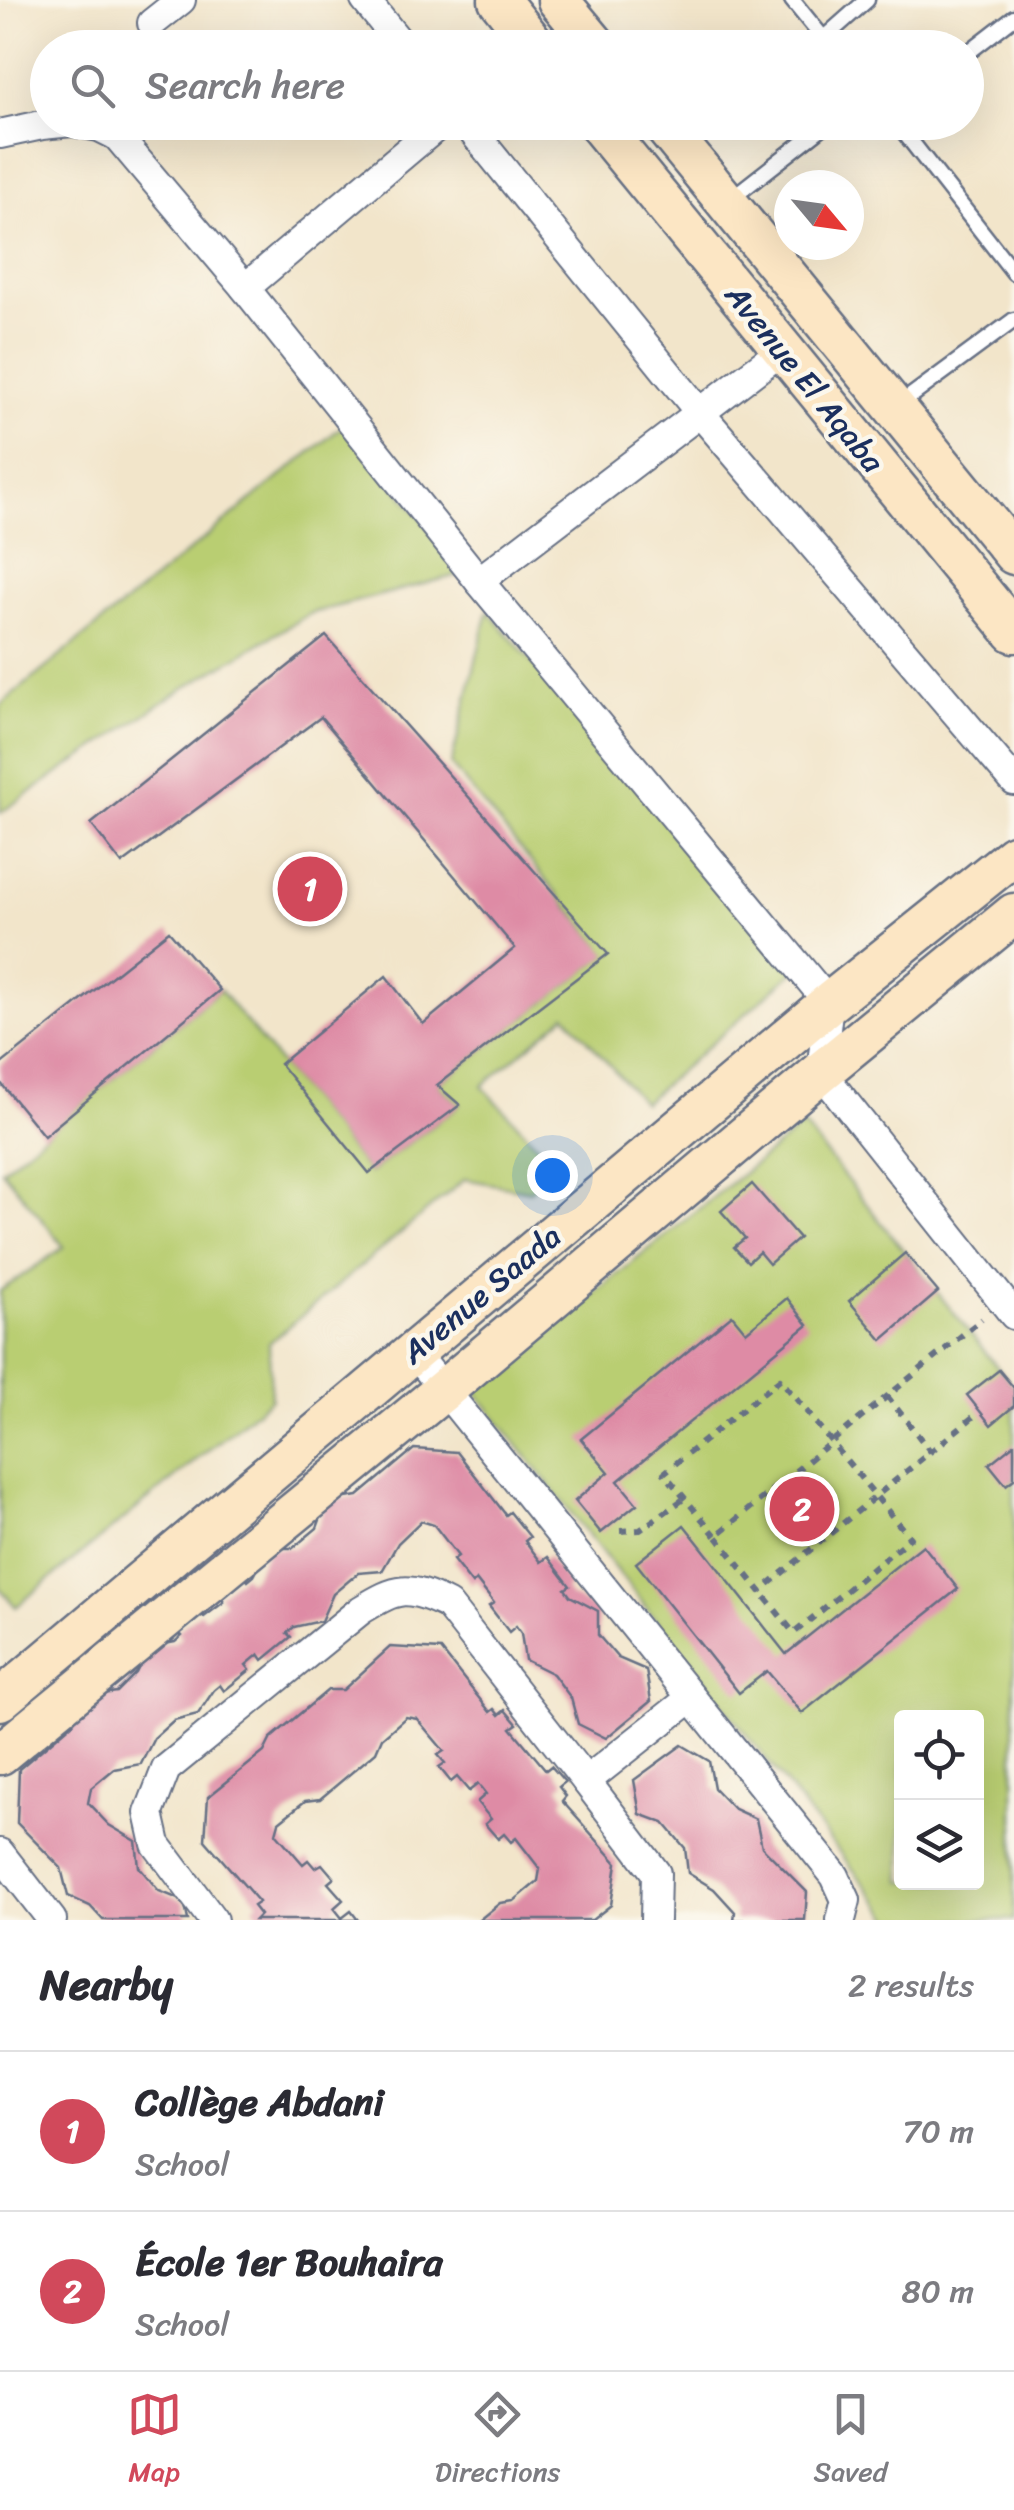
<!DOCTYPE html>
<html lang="en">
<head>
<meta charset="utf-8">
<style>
	:root { --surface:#fff; --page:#f2f2f3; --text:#2b2b33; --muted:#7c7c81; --line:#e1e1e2; --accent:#d1495b }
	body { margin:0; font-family:Sriracha,sans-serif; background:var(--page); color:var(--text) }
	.controls { position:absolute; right:30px; bottom:30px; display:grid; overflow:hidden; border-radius:10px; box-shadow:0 10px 40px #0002 }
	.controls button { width:90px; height:90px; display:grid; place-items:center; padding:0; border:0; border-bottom:2px solid var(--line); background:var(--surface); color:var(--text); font:50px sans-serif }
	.compass { position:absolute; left:774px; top:170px; width:90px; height:90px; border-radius:50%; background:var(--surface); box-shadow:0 10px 40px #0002; rotate:119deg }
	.you { position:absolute; left:552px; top:1175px; width:35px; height:35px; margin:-25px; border:8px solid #fff; border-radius:50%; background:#1a73e8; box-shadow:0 0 0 15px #1a73e833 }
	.badge { display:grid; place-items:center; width:65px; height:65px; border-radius:50%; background:var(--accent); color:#fff; font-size:32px; font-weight:700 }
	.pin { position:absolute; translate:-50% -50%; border:5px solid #fff; box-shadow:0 2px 10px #0006 }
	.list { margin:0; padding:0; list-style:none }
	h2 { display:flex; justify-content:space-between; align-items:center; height:130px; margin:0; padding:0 40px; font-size:42px }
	h2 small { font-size:32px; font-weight:400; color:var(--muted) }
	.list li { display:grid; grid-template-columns:65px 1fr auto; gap:30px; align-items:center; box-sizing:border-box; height:160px; padding:0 40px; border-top:2px solid var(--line) }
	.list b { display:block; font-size:38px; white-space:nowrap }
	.list p { margin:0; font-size:32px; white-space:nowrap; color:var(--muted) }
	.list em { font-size:32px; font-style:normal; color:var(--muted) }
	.icon { flex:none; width:55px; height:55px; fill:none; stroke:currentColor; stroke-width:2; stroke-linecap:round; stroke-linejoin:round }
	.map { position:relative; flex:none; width:1014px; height:1920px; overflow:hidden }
	.search { position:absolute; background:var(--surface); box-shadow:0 10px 40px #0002; left:30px; right:30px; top:30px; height:110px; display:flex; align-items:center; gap:25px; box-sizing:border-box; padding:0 35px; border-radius:55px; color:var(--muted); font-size:38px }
	.sheet { height:450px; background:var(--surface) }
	nav { display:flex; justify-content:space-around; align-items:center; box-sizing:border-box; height:140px; border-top:2px solid var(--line); background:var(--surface); font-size:28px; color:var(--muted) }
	nav a { display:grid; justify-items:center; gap:5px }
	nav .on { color:var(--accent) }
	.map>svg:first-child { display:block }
	.green { fill:#b9ce72; stroke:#6a7e68; stroke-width:2.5; fill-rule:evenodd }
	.building { fill:#de8ba5 }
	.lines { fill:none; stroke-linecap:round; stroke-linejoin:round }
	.lane-casing { stroke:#666f84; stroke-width:19 }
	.street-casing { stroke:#666f84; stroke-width:32 }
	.secondary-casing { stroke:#666f84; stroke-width:45 }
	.path { stroke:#666f84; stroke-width:6; stroke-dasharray:8 8; stroke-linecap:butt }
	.lane { stroke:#fff; stroke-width:14 }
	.street { stroke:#fff; stroke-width:28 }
	.secondary { stroke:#fce6c4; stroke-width:40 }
	.labels { text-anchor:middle; stroke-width:9; stroke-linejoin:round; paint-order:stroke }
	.street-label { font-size:32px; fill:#1b2f5e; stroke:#fbf7ec }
</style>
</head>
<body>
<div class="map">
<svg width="1014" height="1920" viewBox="0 0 1014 1920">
	<rect width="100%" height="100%" fill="#fbf7ec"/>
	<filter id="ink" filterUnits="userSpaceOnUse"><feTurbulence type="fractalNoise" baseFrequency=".01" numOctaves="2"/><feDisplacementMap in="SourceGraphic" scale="20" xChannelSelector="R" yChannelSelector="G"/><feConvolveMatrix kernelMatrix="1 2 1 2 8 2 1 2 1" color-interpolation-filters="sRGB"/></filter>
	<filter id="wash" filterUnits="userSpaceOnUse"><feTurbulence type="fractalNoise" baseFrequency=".0048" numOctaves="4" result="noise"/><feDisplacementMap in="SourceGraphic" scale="40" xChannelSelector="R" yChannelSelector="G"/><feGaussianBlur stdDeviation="2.25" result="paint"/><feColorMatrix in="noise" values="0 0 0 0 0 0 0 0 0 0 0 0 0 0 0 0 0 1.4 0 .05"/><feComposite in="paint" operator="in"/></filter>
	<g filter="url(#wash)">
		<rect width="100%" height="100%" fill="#f2e5ca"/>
		<g class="green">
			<polygon points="345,424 466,573 311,613 181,690 0,813 0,705"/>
			<polygon points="488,611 797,969 643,1103 566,1015 482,1086 557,1166 530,1191 465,1179 269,1343 271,1399 16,1607 0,1588 0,1291 64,1247 2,1170 220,990 369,1173 460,1105 437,1085 607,954 451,765"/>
			<path d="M 803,1125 L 1014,1388 L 1014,1920 L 893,1920 L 474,1390 ZM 902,1718 L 976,1718 L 976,1882 L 902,1882 Z"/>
		</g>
		<g id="blocks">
			<g class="building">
				<polygon points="326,636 608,954 437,1085 460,1105 369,1173 280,1064 386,976 423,1024 515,948 321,717 122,864 91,824"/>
				<polygon points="169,931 220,990 44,1136 0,1082 0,1065"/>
				<polygon points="752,1184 799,1238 769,1264 759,1252 748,1262 734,1247 745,1238 721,1211"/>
				<polygon points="905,1253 938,1292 882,1340 849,1301"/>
				<polygon points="787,1298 808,1325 618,1481 637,1504 601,1533 575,1501 609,1472 581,1439 732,1315 746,1332"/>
				<polygon points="999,1370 1014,1388 1014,1406 991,1425 967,1395"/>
				<polygon points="1014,1444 1014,1479 1006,1485 989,1464"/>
				<polygon points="414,1449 457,1452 506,1515 510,1512 530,1537 525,1541 541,1562 548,1557 570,1586 565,1589 570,1596 598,1611 598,1635 618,1658 646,1670 651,1701 606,1738 578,1724 571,1698 553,1674 525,1660 521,1633 516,1626 509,1632 489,1606 494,1603 476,1580 472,1584 453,1560 458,1556 434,1525 421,1521 398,1543 382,1571 358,1573 333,1594 321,1621 294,1627 287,1633 291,1637 263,1660 259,1654 246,1665 250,1670 224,1691 220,1685 214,1690 198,1714 174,1720 154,1738 141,1764 114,1769 91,1788 88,1803 109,1825 136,1841 139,1867 159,1891 184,1901 188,1920 103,1920 90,1906 68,1896 61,1868 17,1823 19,1769 73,1723 88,1696 117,1692 136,1673 149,1647 175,1642 182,1636 177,1631 200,1612 204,1617 224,1602 219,1595 243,1575 248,1581 254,1576 269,1548 293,1548 317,1528 327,1501 358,1496"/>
				<polygon points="684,1525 786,1654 923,1545 958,1589 802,1713 767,1671 739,1693 636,1563"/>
				<polygon points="390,1647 441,1650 490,1712 494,1709 499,1715 505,1710 517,1724 511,1728 546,1770 551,1766 565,1782 559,1787 566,1796 562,1801 617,1863 611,1905 592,1920 479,1920 500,1903 514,1901 538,1881 540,1869 516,1838 511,1842 504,1834 498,1839 485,1824 491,1819 477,1802 486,1794 478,1784 469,1791 457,1777 451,1782 439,1767 445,1763 438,1755 444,1751 417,1719 406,1717 382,1738 376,1752 320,1799 305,1801 279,1822 276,1833 303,1864 308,1860 315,1868 322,1864 334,1878 328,1883 343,1900 334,1908 342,1918 351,1911 358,1920 255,1920 260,1915 253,1906 259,1902 205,1840 208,1797 264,1752 271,1738 328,1690 343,1690"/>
				<polygon points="682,1745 709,1761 714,1788 734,1809 756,1819 762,1847 807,1892 805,1920 734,1920 735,1912 714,1889 688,1873 685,1848 664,1823 640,1814 634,1780"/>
			</g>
		</g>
	</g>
	<g filter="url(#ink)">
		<use href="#blocks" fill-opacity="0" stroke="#666f84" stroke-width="2.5"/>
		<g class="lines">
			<defs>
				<g id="lane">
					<polyline points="792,0 831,48"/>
					<polyline points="823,39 867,0"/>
					<polyline points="966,54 1014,17"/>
					<polyline points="896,122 1014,273"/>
					<polyline points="728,201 829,122"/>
					<polyline points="896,407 1014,320"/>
				</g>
				<g id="street">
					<polyline points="365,0 404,48"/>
					<polyline points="152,23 181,0"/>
					<polyline points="73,122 99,127 117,136 245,288 479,581 829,1003 821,1072 1014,1315"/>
					<polyline points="465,122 701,414 1014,781"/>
					<polyline points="0,134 42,125 72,122"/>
					<polyline points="245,288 442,122"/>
					<polyline points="479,581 781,351"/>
					<polyline points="413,1351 835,1876 846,1900 841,1920"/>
					<polyline points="0,1853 52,1920"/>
					<path d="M 213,1920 L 156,1844 L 149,1813 L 166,1769 L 361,1610 C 398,1587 408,1585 448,1605 L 586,1781"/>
					<polyline points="655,1920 656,1873 586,1781 691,1698"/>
				</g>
				<g id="secondary">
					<polyline points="499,0 537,48"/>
					<polyline points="558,0 598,48"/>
					<polyline points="597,122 1014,632"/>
					<polyline points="661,122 1014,554"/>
					<polyline points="0,1700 829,1003 1014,855"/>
					<polyline points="0,1754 445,1389 821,1072 1014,914"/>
				</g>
			</defs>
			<use href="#lane" class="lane-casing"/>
			<use href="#street" class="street-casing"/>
			<use href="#secondary" class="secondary-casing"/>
			<g class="path">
				<polyline points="887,1396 931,1452"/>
				<polyline points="973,1417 760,1591 716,1536 982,1319"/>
				<polyline points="620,1531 640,1530 685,1498"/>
				<polyline points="716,1536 664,1473 780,1379 910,1538 794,1633 760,1591"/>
			</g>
			<use href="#lane" class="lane"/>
			<use href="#street" class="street"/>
			<use href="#secondary" class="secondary"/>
		</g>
	</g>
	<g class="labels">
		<g class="street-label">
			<text transform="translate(805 378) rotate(51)" y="11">Avenue El Aqaba</text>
			<text transform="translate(481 1294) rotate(-40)" y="11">Avenue Saada</text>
		</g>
	</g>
</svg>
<div class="controls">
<button><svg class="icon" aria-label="locate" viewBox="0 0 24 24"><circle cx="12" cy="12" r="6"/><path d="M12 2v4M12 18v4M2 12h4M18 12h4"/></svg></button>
<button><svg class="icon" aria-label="layers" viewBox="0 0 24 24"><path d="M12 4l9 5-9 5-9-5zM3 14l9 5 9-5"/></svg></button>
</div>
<svg class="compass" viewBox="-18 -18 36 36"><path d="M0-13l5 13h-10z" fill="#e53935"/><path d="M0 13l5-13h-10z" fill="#7c7c81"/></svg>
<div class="you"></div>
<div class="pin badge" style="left:310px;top:889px">1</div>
<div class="pin badge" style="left:802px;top:1509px">2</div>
<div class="search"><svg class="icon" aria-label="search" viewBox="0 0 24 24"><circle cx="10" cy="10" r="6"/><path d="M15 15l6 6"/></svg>Search here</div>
</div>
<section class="sheet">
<h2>Nearby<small>2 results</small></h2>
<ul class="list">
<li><span class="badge">1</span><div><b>Collège Abdani</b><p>School</p></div><em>70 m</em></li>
<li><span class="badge">2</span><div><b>École 1er Bouhaira</b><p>School</p></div><em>80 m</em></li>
</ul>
</section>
<nav>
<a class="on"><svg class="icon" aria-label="map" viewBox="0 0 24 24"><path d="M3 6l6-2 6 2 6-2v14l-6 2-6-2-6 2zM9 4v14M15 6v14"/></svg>Map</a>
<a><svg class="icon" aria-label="directions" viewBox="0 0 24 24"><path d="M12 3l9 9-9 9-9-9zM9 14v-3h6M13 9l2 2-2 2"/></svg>Directions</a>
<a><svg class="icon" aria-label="saved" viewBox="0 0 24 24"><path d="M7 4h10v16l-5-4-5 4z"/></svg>Saved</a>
</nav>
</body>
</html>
